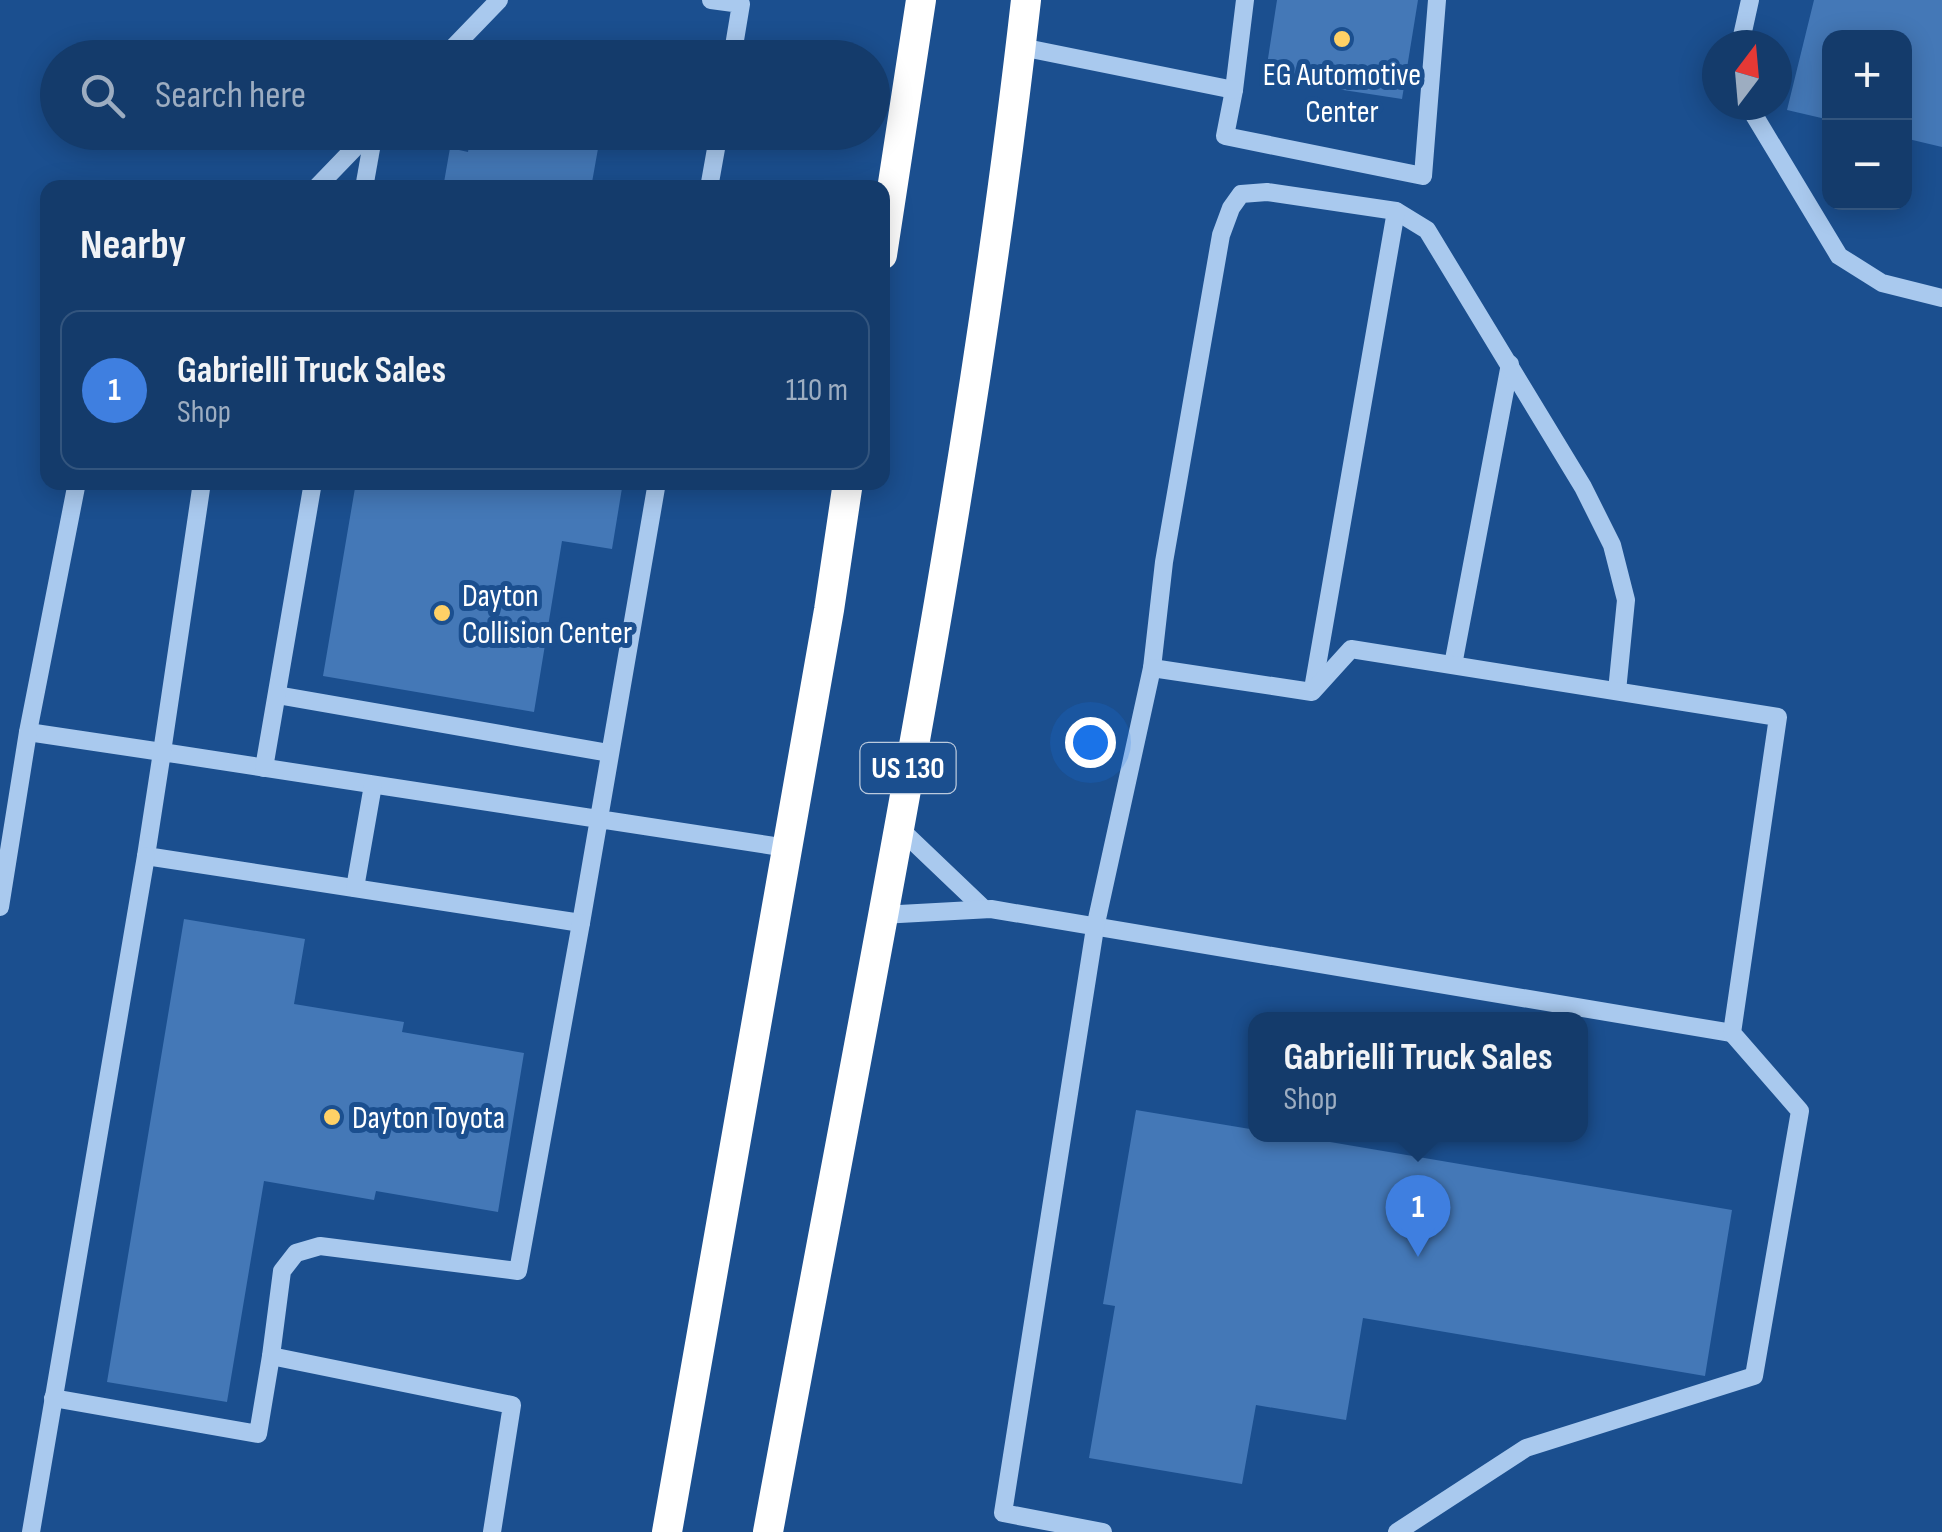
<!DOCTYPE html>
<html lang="en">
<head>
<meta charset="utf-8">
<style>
	:root { --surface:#143b6b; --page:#214673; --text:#f1f3f6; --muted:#9dadc1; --line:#33557e; --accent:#8abfa5 }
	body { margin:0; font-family:"Sofia Sans Condensed",sans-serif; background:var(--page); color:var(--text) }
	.controls { position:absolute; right:30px; top:30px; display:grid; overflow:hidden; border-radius:20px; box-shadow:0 5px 25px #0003 }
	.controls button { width:90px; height:90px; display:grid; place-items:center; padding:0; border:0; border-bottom:2px solid var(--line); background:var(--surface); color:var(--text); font:50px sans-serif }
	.compass { position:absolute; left:1702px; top:30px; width:90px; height:90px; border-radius:50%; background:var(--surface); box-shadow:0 5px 25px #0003; rotate:16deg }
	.you { position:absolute; left:1090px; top:742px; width:35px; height:35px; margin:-25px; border:8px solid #fff; border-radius:50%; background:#1a73e8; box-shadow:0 0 0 15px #1a73e833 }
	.badge { display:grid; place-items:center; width:65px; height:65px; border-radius:50%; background:var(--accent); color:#fff; font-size:32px; font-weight:700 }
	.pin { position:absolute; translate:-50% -82px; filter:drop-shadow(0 2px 5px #0008) }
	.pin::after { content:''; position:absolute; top:52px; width:35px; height:30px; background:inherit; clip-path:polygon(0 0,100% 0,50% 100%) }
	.popup { position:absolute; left:1248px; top:1012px; width:340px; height:130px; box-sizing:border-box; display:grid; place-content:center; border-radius:20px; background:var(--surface); filter:drop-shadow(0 2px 8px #0005); font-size:32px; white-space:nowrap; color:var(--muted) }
	.popup b { font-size:38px; color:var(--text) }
	.popup::after { content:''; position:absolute; left:50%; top:100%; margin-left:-20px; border:20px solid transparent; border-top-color:var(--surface) }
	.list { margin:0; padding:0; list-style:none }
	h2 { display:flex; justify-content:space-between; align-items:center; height:130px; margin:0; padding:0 40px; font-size:42px }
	h2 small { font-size:32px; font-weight:400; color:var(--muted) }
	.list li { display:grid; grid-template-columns:65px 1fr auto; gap:30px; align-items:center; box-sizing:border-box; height:160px; margin:0 20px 20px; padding:0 20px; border:2px solid var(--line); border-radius:20px }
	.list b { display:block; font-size:38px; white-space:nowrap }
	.list p { margin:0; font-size:32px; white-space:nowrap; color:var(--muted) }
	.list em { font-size:32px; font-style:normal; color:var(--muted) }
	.icon { flex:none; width:55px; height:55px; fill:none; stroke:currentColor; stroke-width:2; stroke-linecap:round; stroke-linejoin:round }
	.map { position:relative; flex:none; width:1942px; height:1532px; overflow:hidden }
	.search { position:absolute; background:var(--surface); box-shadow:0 5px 25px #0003; left:40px; top:40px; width:850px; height:110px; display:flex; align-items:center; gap:25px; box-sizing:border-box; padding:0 35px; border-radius:55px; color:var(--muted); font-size:38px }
	.panel { position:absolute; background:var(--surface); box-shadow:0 5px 25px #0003; left:40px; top:180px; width:850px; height:310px; border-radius:20px }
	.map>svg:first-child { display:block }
	.building { fill:#4478b7 }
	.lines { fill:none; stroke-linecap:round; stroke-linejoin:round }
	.minor { stroke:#a9c9ee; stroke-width:18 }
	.highway { stroke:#fff; stroke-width:30 }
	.poi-dot { fill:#ffd166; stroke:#1b4f8f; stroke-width:4 }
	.labels { text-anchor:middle; stroke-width:10; stroke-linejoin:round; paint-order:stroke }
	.shield { fill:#1b4f8f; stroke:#bbcadd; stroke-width:2.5 }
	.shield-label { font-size:30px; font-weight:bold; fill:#fff }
	.poi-label { font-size:32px; fill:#fff; stroke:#1b4f8f; text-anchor:start }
</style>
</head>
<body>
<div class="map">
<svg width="1942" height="1532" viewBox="0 0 1942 1532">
	<rect width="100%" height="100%" fill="#1b4f8f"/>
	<g class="building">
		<polygon points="1277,0 1418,0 1402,99 1265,78"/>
		<polygon points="1814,0 1942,0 1942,147 1904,138 1904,38 1830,38 1830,120 1787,110"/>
		<polygon points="471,132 540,132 599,143 591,188 443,188 450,148 468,152"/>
		<polygon points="356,482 623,482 612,549 562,541 534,712 323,676"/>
		<polygon points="184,919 305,939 294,1004 404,1022 402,1032 524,1053 498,1212 376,1191 374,1200 264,1181 227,1402 107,1382"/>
		<polygon points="1136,1110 1256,1130 1256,1134 1283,1134 1732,1210 1705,1376 1363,1318 1346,1420 1256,1405 1242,1484 1089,1458 1115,1306 1103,1304"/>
	</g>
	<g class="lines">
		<g class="minor">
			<polyline points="711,0 741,4 732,58"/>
			<polyline points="1245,0 1234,90 1225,136 1423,176 1437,0"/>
			<polyline points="1740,45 1750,0"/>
			<polyline points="1021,47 1234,90"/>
			<polyline points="443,58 499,0"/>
			<polyline points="1748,105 1839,256 1882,283 1942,298"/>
			<polyline points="316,188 370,132"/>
			<polyline points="364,188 374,132"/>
			<polyline points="709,188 719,132"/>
			<polyline points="657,482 581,923 146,856 162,752 787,848"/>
			<polyline points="1453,665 1510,364"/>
			<polyline points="1152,668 1164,562 1221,235 1231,208 1241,194 1267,192 1396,211 1427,230 1583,487 1612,545 1626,600 1617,691"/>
			<polyline points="1313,689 1396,211"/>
			<polyline points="277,695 609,753"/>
			<polyline points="28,732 162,752 202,482"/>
			<polyline points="264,768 313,482"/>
			<polyline points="897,826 983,908"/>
			<polyline points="355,888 373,785"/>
			<polyline points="0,907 28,732 77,482"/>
			<polyline points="881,915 991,909 1732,1033"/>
			<polyline points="53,1398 258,1434 271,1356"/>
			<polyline points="31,1532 146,856"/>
			<polyline points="492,1532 512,1405 271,1356 282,1271 296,1253 320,1246 518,1271 581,923"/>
			<polyline points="1103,1532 1003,1513 1095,928 1152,668 1312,692 1351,649 1778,717 1732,1033 1800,1111 1754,1376 1526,1448 1397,1532"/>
		</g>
		<g class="highway">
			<polyline points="882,255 921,0"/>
			<polyline points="667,1532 829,610 848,482"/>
			<path d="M 768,1532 C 861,1023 968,514 1026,0"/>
		</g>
	</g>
	<g class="poi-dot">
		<circle cx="1342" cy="39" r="10"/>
		<circle cx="442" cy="613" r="10"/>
		<circle cx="332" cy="1117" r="10"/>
	</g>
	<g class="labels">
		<rect class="shield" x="860.5" y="743" width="95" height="50" rx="8"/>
		<g class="shield-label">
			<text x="908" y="778">US 130</text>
		</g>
		<g class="poi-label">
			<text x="1342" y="85" text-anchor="middle">EG Automotive<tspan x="1342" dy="37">Center</tspan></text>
			<text x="462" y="606">Dayton<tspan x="462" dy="37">Collision Center</tspan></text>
			<text x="352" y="1128">Dayton Toyota</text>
		</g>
	</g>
</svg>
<div class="controls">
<button>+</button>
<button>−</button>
</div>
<svg class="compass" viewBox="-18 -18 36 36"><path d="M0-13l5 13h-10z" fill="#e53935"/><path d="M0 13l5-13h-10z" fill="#9dadc1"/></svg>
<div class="you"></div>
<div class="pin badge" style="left:1418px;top:1257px;background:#3f7fe0">1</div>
<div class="popup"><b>Gabrielli Truck Sales</b>Shop</div>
<div class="search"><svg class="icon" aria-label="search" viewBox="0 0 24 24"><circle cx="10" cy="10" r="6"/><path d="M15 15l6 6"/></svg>Search here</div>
<section class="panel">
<h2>Nearby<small></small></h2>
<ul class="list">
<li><span class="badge" style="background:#3f7fe0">1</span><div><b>Gabrielli Truck Sales</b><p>Shop</p></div><em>110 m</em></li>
</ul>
</section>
</div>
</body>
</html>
